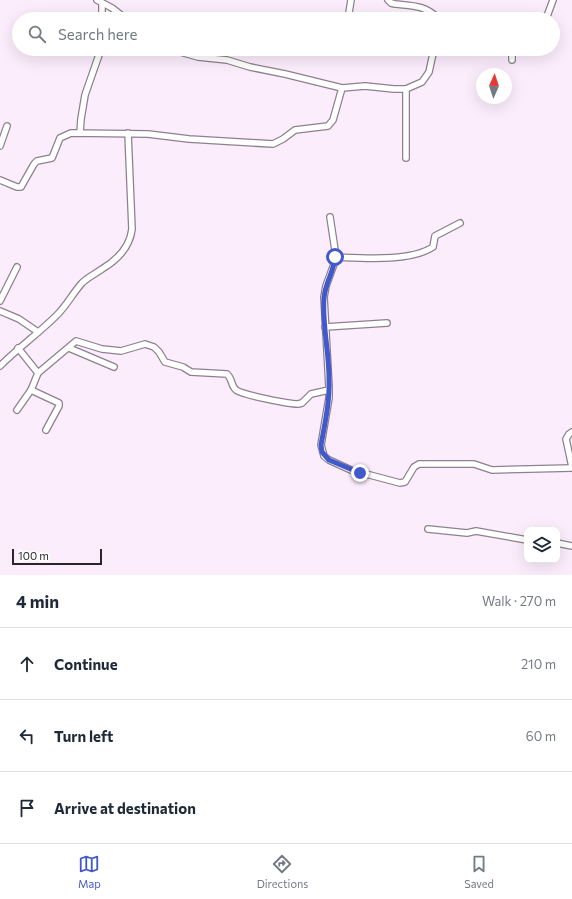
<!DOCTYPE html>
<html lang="en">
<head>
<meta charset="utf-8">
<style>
	:root { --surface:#fff; --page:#f6f6f7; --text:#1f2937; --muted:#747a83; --line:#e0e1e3; --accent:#4259cc }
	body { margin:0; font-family:Commissioner,sans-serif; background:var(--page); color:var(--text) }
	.controls { position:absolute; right:12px; bottom:12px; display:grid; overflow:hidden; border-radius:8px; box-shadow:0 4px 16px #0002 }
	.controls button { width:36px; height:36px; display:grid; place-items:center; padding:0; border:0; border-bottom:1px solid var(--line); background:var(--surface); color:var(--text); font:20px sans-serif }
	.compass { position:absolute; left:476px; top:68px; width:36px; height:36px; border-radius:50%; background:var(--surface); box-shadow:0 4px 16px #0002; rotate:3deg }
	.scale { position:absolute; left:12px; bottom:10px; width:90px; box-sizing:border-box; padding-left:4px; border:2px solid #2b252b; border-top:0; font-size:11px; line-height:14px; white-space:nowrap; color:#2b252b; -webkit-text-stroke:3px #fff; paint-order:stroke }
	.stop { position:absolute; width:12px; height:12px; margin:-9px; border:3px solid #4259cc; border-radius:50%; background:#fff }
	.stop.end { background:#4259cc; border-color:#fff; box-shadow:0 1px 4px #0008 }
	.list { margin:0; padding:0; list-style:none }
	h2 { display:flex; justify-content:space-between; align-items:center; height:52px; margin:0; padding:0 16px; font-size:17px }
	h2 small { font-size:13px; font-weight:400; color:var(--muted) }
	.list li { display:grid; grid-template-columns:26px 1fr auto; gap:12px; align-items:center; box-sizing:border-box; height:72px; padding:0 16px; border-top:1px solid var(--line) }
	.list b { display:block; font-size:15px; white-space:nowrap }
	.list em { font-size:13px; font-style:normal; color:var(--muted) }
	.icon { flex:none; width:22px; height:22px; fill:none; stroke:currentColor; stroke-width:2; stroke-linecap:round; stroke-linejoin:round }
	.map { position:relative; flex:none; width:572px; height:575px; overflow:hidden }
	.search { position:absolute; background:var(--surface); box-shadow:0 4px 16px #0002; left:12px; right:12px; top:12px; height:44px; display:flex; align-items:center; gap:10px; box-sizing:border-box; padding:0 14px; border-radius:22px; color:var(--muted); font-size:15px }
	.sheet { height:268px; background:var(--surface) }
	nav { display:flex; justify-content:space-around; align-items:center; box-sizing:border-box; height:56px; border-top:1px solid var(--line); background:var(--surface); font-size:11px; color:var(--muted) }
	nav a { display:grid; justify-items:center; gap:2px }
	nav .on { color:var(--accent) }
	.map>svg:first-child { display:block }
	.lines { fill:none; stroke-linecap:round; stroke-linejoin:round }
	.minor-casing { stroke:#8e808e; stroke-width:8 }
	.minor { stroke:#fff; stroke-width:5.5 }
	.route { stroke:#4259cc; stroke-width:5 }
</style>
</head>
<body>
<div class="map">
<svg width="572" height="575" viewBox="0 0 572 575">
	<rect width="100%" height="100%" fill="#fcedfc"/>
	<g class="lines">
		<defs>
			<g id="minor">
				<polyline points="97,0 112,8 126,19"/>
				<path d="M 388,0 L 391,3 L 395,4 C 413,6 424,5 438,18"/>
				<polyline points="102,3 102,19"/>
				<polyline points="348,19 351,0"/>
				<polyline points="438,19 442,17 482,19"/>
				<polyline points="546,19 553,0"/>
				<polyline points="170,49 198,57 227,60 250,67 285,74 342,88 365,86 394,89 406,89 422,82 429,72 434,49"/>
				<polyline points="512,49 512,60"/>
				<polyline points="406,89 406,158"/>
				<polyline points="80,133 81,119 85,95 101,49"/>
				<polyline points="0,146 7,126"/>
				<polyline points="0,180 17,187 21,187 34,164 37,161 52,158 60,138 71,133 148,134 189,139 273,144 283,139 295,130 328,126 333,120 342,88"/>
				<polyline points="330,217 335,250 334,264 326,286 324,297 329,387 329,398 321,445 324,456 329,460 351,470 400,483 405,482 414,467 419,464 474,464 492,470 572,468"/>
				<path d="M 335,257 C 362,258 410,262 433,247 L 435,236 L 460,223"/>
				<polyline points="0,301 17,267"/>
				<polyline points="0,311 19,319 38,332"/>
				<polyline points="325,327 387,323"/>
				<polyline points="69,348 114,367"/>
				<path d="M 0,366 C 18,348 39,333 57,315 C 67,305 73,293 82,283 C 88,277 95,274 102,269 C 117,260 130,247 132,229 L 128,133"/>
				<path d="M 38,373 L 76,341 L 102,349 L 121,351 L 145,344 L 154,347 L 159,352 L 165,362 L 183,367 L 191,372 L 227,374 C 232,378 231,386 236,390 C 243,395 289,404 298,404 L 302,403 L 311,394 L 329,390"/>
				<polyline points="31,390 59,403 59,406 46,430"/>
				<polyline points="17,410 31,390 38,373 18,348"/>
				<polyline points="572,432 569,434 566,439 572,467"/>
				<polyline points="428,529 467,533 476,531 527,540"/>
				<polyline points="557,543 572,546"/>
			</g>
		</defs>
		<use href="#minor" class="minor-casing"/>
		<use href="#minor" class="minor"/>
	</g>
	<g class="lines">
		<path class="route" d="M 335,257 C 334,272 325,283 324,298 C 322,324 329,351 329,378 C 330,401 325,423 321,445 L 322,452 L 329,460 L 360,473"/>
	</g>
</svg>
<div class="controls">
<button><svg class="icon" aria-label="layers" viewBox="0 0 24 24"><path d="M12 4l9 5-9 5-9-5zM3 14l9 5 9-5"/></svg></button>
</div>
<svg class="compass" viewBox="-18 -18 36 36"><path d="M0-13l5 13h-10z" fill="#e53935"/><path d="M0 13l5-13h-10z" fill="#747a83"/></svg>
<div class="scale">100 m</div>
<div class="stop" style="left:335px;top:257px"></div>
<div class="stop end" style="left:360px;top:473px"></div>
<div class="search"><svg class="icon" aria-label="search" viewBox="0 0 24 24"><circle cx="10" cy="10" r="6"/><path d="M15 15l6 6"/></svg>Search here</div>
</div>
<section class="sheet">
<h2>4 min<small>Walk · 270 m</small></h2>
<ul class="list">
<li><svg class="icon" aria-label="ahead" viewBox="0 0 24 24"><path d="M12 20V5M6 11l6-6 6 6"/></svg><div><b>Continue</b></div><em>210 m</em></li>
<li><svg class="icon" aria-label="left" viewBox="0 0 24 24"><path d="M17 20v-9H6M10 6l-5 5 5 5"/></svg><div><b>Turn left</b></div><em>60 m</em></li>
<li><svg class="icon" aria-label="arrive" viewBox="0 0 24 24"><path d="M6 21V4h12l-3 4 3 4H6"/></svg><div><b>Arrive at destination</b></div></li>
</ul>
</section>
<nav>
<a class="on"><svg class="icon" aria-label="map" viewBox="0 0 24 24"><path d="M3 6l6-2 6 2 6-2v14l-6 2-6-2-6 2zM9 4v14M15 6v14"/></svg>Map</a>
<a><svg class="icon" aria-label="directions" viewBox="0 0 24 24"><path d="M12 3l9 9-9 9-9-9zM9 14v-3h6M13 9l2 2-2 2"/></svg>Directions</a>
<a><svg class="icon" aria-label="saved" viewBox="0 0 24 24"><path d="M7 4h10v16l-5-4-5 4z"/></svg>Saved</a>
</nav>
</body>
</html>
